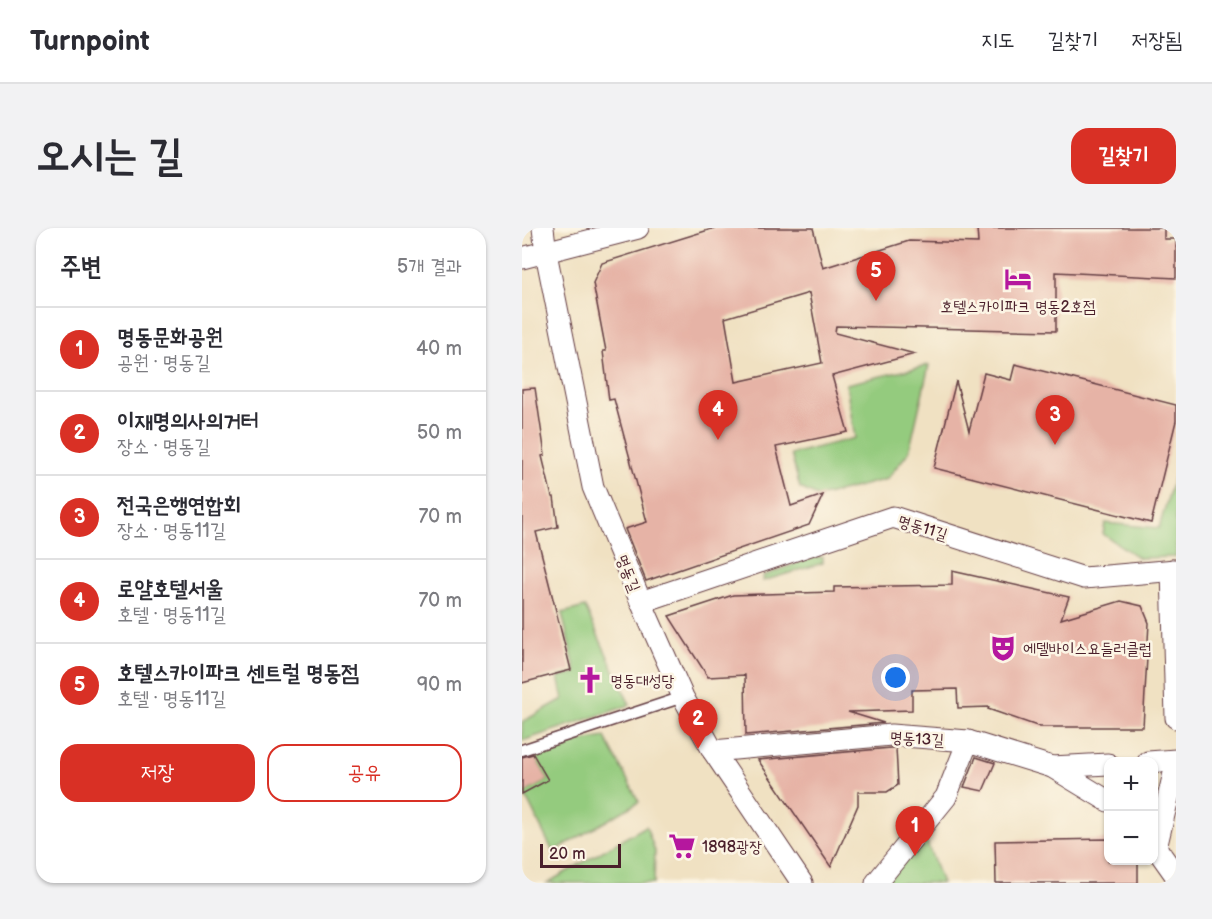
<!DOCTYPE html>
<html lang="ko">
<head>
<meta charset="utf-8">
<style>
	:root { --surface:#fff; --page:#f2f2f3; --text:#2b2b33; --muted:#7c7c81; --line:#e1e1e2; --accent:#d93025 }
	body { margin:0; font-family:"Balsamiq Sans","Poor Story",sans-serif; background:var(--page); color:var(--text) }
	.controls { position:absolute; right:18px; bottom:18px; display:grid; overflow:hidden; border-radius:12px; box-shadow:0 2px 4px #0004 }
	.controls button { width:54px; height:54px; display:grid; place-items:center; padding:0; border:0; border-bottom:2px solid var(--line); background:var(--surface); color:var(--text); font:30px sans-serif }
	.scale { position:absolute; left:18px; bottom:15px; width:81px; box-sizing:border-box; padding-left:6px; border:3px solid #4a1f2b; border-top:0; font-size:16px; line-height:21px; white-space:nowrap; color:#4a1f2b; -webkit-text-stroke:4px #fcf5e5; paint-order:stroke }
	.you { position:absolute; left:374px; top:450px; width:21px; height:21px; margin:-15px; border:4px solid #fff; border-radius:50%; background:#1a73e8; box-shadow:0 0 0 9px #1a73e833 }
	.badge { display:grid; place-items:center; width:39px; height:39px; border-radius:50%; background:var(--accent); color:#fff; font-size:20px; font-weight:700 }
	.pin { position:absolute; translate:-50% -50px; filter:drop-shadow(0 2px 3px #0008) }
	.pin::after { content:''; position:absolute; top:32px; width:21px; height:18px; background:inherit; clip-path:polygon(0 0,100% 0,50% 100%) }
	.list { margin:0; padding:0; list-style:none }
	h2 { display:flex; justify-content:space-between; align-items:center; height:78px; margin:0; padding:0 24px; font-size:26px }
	h2 small { font-size:20px; font-weight:400; color:var(--muted) }
	.list li { display:grid; grid-template-columns:39px 1fr auto; gap:18px; align-items:center; box-sizing:border-box; height:84px; padding:0 24px; border-top:2px solid var(--line) }
	.list b { display:block; font-size:22px; white-space:nowrap }
	.list p { margin:0; font-size:20px; white-space:nowrap; color:var(--muted) }
	.list em { font-size:20px; font-style:normal; color:var(--muted) }
	.actions { display:flex; gap:12px; padding:18px 24px }
	.actions a { flex:1; padding:14px 0; border:2px solid var(--accent); border-radius:18px; text-align:center; font-size:21px; color:var(--accent) }
	.actions .main { background:var(--accent); color:#fff }
	.map { position:relative; flex:none; width:654px; height:655px; overflow:hidden; border-radius:18px }
	header { display:flex; align-items:center; gap:36px; box-sizing:border-box; height:84px; padding:0 30px; background:var(--surface); border-bottom:2px solid var(--line) }
	header strong { font-size:28px }
	nav { display:flex; gap:33px; margin-inline-start:auto; font-size:21px }
	.intro { display:flex; align-items:center; justify-content:space-between; box-sizing:border-box; height:144px; padding:0 36px }
	h1 { margin:0; font-size:42px }
	.button { padding:15px 27px; border-radius:18px; background:var(--accent); color:#fff; font-size:21px; font-weight:700 }
	main { display:flex; gap:36px; padding:0 36px }
	aside { flex:1; background:var(--surface); border-radius:18px; box-shadow:0 2px 4px #0004 }
	.map>svg:first-child { display:block }
	.green { fill:#94cb7e; stroke:#6f7554; stroke-width:1.5 }
	.building { fill:#e6b3a6; fill-rule:evenodd }
	.lines { fill:none; stroke-linecap:round; stroke-linejoin:round }
	.service-casing { stroke:#633c42; stroke-width:13 }
	.minor-casing { stroke:#633c42; stroke-width:23 }
	.service { stroke:#fff; stroke-width:10 }
	.minor { stroke:#fff; stroke-width:21 }
	.labels { text-anchor:middle; stroke-width:5; stroke-linejoin:round; paint-order:stroke }
	.poi-label { font-size:16px; fill:#4a1f2b; stroke:#fcf5e5; text-anchor:start }
	.street-label { font-size:16px; fill:#4a1f2b; stroke:#fcf5e5 }
</style>
</head>
<body>
<header>
<strong>Turnpoint</strong>
<nav><a>지도</a><a>길찾기</a><a>저장됨</a></nav>
</header>
<div class="intro"><h1>오시는 길</h1><a class="button">길찾기</a></div>
<main>
<aside>
<h2>주변<small>5개 결과</small></h2>
<ul class="list">
<li><span class="badge">1</span><div><b>명동문화공원</b><p>공원 · 명동길</p></div><em>40 m</em></li>
<li><span class="badge">2</span><div><b>이재명의사의거터</b><p>장소 · 명동길</p></div><em>50 m</em></li>
<li><span class="badge">3</span><div><b>전국은행연합회</b><p>장소 · 명동11길</p></div><em>70 m</em></li>
<li><span class="badge">4</span><div><b>로얄호텔서울</b><p>호텔 · 명동11길</p></div><em>70 m</em></li>
<li><span class="badge">5</span><div><b>호텔스카이파크 센트럴 명동점</b><p>호텔 · 명동11길</p></div><em>90 m</em></li>
</ul>
<div class="actions"><a class="main">저장</a><a>공유</a></div>
</aside>
<div class="map">
<svg width="654" height="655" viewBox="0 0 654 655">
	<rect width="100%" height="100%" fill="#fcf5e5"/>
	<filter id="ink" filterUnits="userSpaceOnUse"><feTurbulence type="fractalNoise" baseFrequency=".0167" numOctaves="2"/><feDisplacementMap in="SourceGraphic" scale="12" xChannelSelector="R" yChannelSelector="G"/><feConvolveMatrix kernelMatrix="1 2 1 2 8 2 1 2 1" color-interpolation-filters="sRGB"/></filter>
	<filter id="wash" filterUnits="userSpaceOnUse"><feTurbulence type="fractalNoise" baseFrequency=".008" numOctaves="4" result="noise"/><feDisplacementMap in="SourceGraphic" scale="24" xChannelSelector="R" yChannelSelector="G"/><feGaussianBlur stdDeviation="1.35" result="paint"/><feColorMatrix in="noise" values="0 0 0 0 0 0 0 0 0 0 0 0 0 0 0 0 0 1.4 0 .05"/><feComposite in="paint" operator="in"/></filter>
	<g filter="url(#wash)">
		<rect width="100%" height="100%" fill="#f0e1c2"/>
		<g class="green">
			<polygon points="407,137 387,224 365,251 297,269 278,260 269,226 333,210 324,156"/>
			<polygon points="654,242 654,329 617,330 581,306 583,295 637,300"/>
			<polygon points="301,329 301,335 241,353 241,348 289,330"/>
			<polygon points="63,379 108,477 0,513 0,494 41,471 36,449 54,445 40,385"/>
			<polygon points="83,509 117,574 31,624 2,565 26,552 12,528 54,514"/>
			<polygon points="124,598 133,623 132,655 25,655"/>
			<polygon points="400,601 420,655 354,655"/>
		</g>
		<g id="blocks">
			<g class="building">
				<path d="M 193,0 L 291,0 L 301,40 L 387,13 L 456,15 L 455,0 L 642,0 L 642,11 L 654,11 L 654,50 L 534,44 L 534,103 L 314,98 L 313,105 L 393,126 L 310,148 L 326,204 L 254,219 L 269,278 L 301,267 L 287,297 L 124,353 L 103,301 L 125,294 L 92,171 L 87,172 L 81,123 L 84,123 L 71,55 L 80,35 ZM 287,65 L 300,135 L 214,154 L 203,90 Z"/>
				<polygon points="493,136 654,177 654,193 629,295 412,240 434,153 447,203 462,145 489,152"/>
				<polygon points="13,160 23,227 20,228 30,269 32,269 36,299 14,304 49,442 0,455 0,161"/>
				<polygon points="430,343 547,369 539,391 599,373 620,378 627,395 621,499 518,499 466,481 467,479 436,480 435,461 390,462 390,482 326,484 362,495 224,507 223,447 186,449 147,388 211,367 312,364 312,359 430,357"/>
				<polygon points="369,520 374,520 376,557 365,564 336,564 336,577 309,639 236,532"/>
				<polygon points="11,526 26,552 0,566 0,529"/>
				<polygon points="454,529 473,535 461,563 442,559"/>
				<polygon points="586,611 586,633 616,633 616,655 474,655 473,613"/>
			</g>
		</g>
	</g>
	<g filter="url(#ink)">
		<use href="#blocks" fill-opacity="0" stroke="#633c42" stroke-width="1.5"/>
		<g class="lines">
			<defs>
				<polyline id="service" points="0,522 161,469"/>
				<g id="minor">
					<polyline points="21,0 24,25 71,259 119,374 161,469 191,523 280,655"/>
					<polyline points="0,30 116,0"/>
					<polyline points="650,342 654,490"/>
					<polyline points="119,374 371,289 562,350 654,342"/>
					<polyline points="191,523 369,507 446,513 530,539 586,573"/>
					<polyline points="626,534 654,532"/>
					<polyline points="530,539 586,536"/>
					<polyline points="632,617 654,648"/>
					<polyline points="634,620 654,537"/>
					<polyline points="354,655 424,569 446,513"/>
				</g>
			</defs>
			<use href="#service" class="service-casing"/>
			<use href="#minor" class="minor-casing"/>
			<use href="#service" class="service"/>
			<use href="#minor" class="minor"/>
		</g>
	</g>
	<defs>
		<symbol id="hotel-bare" viewBox="-9 -9 18 18"><path d="M-6-4.5h1.5V1H6V5H4.5V3h-9V5H-6ZM-4 0a1.8 1.8 0 1 1 3.6 0ZM.5 0V-2.5h3Q6-2.5 6 0Z" fill="#b5179e" stroke="#fcf5e5" stroke-width="2.5" paint-order="stroke"/></symbol>
		<symbol id="theatre-bare" viewBox="-9 -9 18 18"><path d="M-5-5.5Q0-4 5-5.5V0Q5 5 0 6Q-5 5-5 0ZM-3.3-2.5H-1v1.5H-3.3ZM1-2.5H3.3v1.5H1ZM-2.8 1Q0 5.5 2.8 1Z" fill="#b5179e" stroke="#fcf5e5" stroke-width="2.5" paint-order="stroke"/></symbol>
		<symbol id="church-bare" viewBox="-9 -9 18 18"><path d="M-1.2-6h2.4v3.5h3.3v2.4h-3.3V6h-2.4V-.1h-3.3v-2.4h3.3Z" fill="#b5179e" stroke="#fcf5e5" stroke-width="2.5" paint-order="stroke"/></symbol>
		<symbol id="supermarket-bare" viewBox="-9 -9 18 18"><path d="M-6-5.5h2.5l.6 2H6L4.5 2H-2.5L-4.4-4H-6ZM-1.5 3.2a1.3 1.3 0 1 0 .1 0ZM3 3.2a1.3 1.3 0 1 0 .1 0Z" fill="#b5179e" stroke="#fcf5e5" stroke-width="2.5" paint-order="stroke"/></symbol>
	</defs>
	<g fill-rule="evenodd">
		<use href="#hotel-bare" x="477" y="32" width="38" height="38"/>
		<use href="#theatre-bare" x="462" y="401" width="38" height="38"/>
		<use href="#church-bare" x="49" y="433" width="38" height="38"/>
		<use href="#supermarket-bare" x="141" y="599" width="38" height="38"/>
	</g>
	<g class="labels">
		<g class="poi-label">
			<text x="496" y="84" text-anchor="middle">호텔스카이파크 명동2호점</text>
			<text x="501" y="426">에델바이스요들러클럽</text>
			<text x="88" y="458">명동대성당</text>
			<text x="180" y="624">1898광장</text>
		</g>
		<g class="street-label">
			<text transform="translate(401 299) rotate(17)" y="6">명동11길</text>
			<text transform="translate(107 345) rotate(68)" y="6">명동길</text>
			<text transform="translate(395 510) rotate(3)" y="6">명동13길</text>
		</g>
	</g>
</svg>
<div class="controls">
<button>+</button>
<button>−</button>
</div>
<div class="scale">20 m</div>
<div class="you"></div>
<div class="pin badge" style="left:393px;top:628px">1</div>
<div class="pin badge" style="left:176px;top:521px">2</div>
<div class="pin badge" style="left:533px;top:217px">3</div>
<div class="pin badge" style="left:196px;top:212px">4</div>
<div class="pin badge" style="left:354px;top:73px">5</div>
</div>
</main>
</body>
</html>
